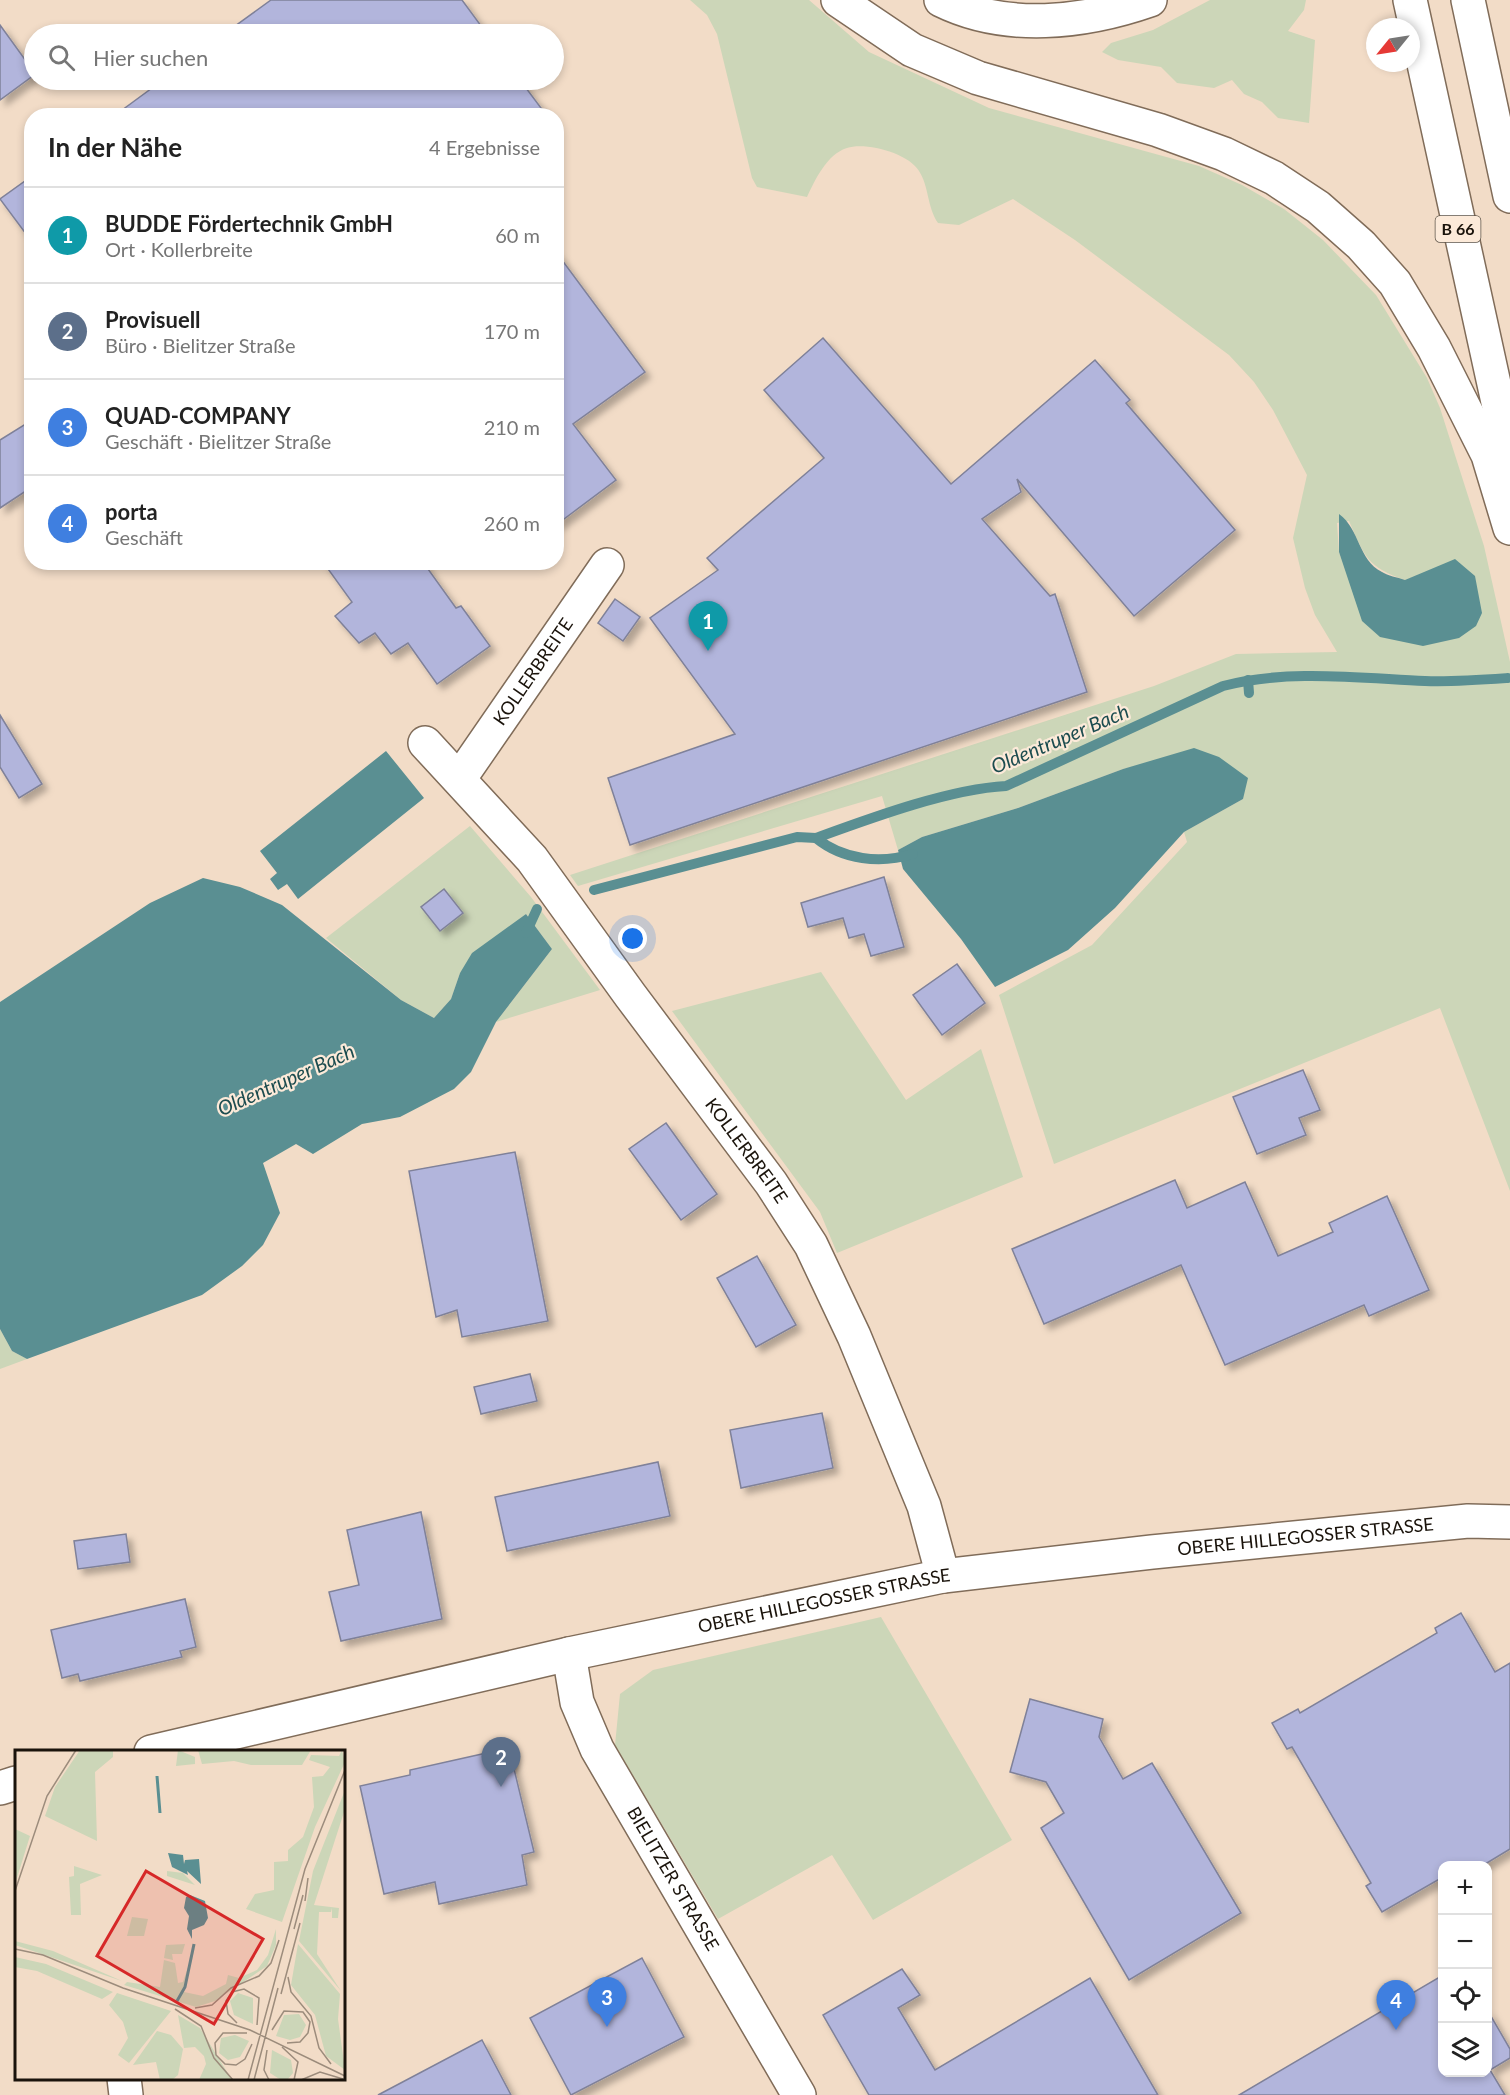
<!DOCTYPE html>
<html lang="de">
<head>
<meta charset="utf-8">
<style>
	:root { --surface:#fff; --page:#f2f2f2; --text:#222; --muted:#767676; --line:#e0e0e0; --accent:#0f766e }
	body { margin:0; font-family:Lato,sans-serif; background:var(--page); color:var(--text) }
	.controls { position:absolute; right:18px; bottom:18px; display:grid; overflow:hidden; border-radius:12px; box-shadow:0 3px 9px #0003 }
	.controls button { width:54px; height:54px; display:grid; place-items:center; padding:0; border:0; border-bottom:2px solid var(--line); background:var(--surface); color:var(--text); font:30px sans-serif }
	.compass { position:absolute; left:1366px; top:18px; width:54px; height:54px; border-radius:50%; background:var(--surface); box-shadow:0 3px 9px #0003; rotate:240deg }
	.you { position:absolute; left:633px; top:939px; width:21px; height:21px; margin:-15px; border:4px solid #fff; border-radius:50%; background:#1a73e8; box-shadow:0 0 0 9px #1a73e833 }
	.badge { display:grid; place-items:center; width:39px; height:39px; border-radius:50%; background:var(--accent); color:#fff; font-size:20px; font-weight:700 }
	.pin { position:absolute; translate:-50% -50px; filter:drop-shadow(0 2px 3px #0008) }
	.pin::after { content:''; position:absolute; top:32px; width:21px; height:18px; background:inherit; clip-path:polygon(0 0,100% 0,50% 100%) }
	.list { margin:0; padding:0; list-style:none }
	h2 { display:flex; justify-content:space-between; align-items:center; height:78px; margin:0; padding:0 24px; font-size:26px }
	h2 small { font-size:20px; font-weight:400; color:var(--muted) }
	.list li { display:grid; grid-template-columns:39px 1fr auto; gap:18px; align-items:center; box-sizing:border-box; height:96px; padding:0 24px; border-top:2px solid var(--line) }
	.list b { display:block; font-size:22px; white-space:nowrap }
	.list p { margin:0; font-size:20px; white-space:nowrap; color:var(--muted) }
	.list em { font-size:20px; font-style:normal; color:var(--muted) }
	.icon { flex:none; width:33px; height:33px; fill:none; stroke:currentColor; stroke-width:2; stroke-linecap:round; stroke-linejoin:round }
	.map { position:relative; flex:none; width:1510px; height:2095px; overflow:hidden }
	.search { position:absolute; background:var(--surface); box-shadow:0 3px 9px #0003; left:24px; top:24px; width:540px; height:66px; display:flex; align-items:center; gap:15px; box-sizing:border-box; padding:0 21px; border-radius:33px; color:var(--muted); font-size:22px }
	.panel { position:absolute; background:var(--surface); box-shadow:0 3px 9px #0003; left:24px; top:108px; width:540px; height:462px; border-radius:24px }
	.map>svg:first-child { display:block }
	.green { fill:#ccd6b8; fill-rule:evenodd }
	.water { fill:#5a8f92 }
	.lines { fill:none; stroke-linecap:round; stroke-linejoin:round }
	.stream { stroke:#5a8f92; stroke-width:10 }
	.building { fill:#b2b5dc; stroke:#7f8199; stroke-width:1.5; filter:url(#shadow) }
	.minor-casing { stroke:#806c59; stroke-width:36 }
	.highway-casing { stroke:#806c59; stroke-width:36 }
	.minor { stroke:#fff; stroke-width:33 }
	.highway { stroke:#fff; stroke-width:33 }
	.labels { text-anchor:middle; stroke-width:4.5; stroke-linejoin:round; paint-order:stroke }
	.shield { fill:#fcead9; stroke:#5e5449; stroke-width:1.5 }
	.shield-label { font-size:16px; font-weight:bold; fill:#1a130b }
	.street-label { font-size:18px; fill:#1a130b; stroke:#fcead9 }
	.water-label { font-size:20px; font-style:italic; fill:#1c4c4f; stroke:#fcead9 }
	.inset-river { fill:none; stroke:#5a8f92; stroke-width:3 }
	.inset-road { fill:none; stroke:#9c8c7c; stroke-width:1.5 }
	.view { fill:#d62828; fill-opacity:0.15; stroke:#d62828; stroke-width:3 }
	.inset-edge { fill:none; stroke:#1a130b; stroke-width:3 }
</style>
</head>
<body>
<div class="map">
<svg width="1510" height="2095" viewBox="0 0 1510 2095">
	<defs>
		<filter id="shadow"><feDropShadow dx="5.5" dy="5.5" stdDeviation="3" flood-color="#0004"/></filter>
	</defs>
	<rect width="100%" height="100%" fill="#f2dcc7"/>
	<g class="green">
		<path d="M 690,0 L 809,0 L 869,52 L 989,108 L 1199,166 L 1242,185 L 1284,209 L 1323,240 L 1376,295 L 1427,378 L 1440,408 L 1484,546 L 1510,662 L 1510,1191 L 1440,1008 L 1054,1164 L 999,995 L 1092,945 L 1187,842 L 1184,832 L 1243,799 L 1158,761 L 1123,769 L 1018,808 L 922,837 L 898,850 L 882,796 L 578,886 L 570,875 L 1154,686 L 1236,654 L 1337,652 L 1315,615 L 1305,588 L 1293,538 L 1307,475 L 1273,410 L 1254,382 L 1229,355 L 1075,240 L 1013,199 L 959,225 L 938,223 C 927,207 929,186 919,171 C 908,153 866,142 847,148 C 827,154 815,180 807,197 L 757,187 L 752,178 L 717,34 L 707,15 ZM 1349,521 C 1365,557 1367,567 1405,580 L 1349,579 L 1339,552 L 1337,523 Z"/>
		<polygon points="1210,0 1306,0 1304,10 1288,31 1315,40 1309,123 1278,118 1262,102 1244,94 1232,80 1214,88 1177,83 1161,67 1118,60 1102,52 1111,43 1153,30"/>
		<polygon points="470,826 531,897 600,990 496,1022 552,949 526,914 460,973 451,999 434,1018 401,1000 326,938"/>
		<polygon points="821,972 906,1100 981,1049 1023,1177 837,1253 820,1212 672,1011"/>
		<polygon points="0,1329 12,1351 27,1359 0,1369"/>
		<polygon points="881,1617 1012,1840 873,1920 832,1855 718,1919 615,1745 620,1694 653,1670"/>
	</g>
	<g class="water">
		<path d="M 1339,514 C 1360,529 1358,560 1382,572 C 1388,576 1397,577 1405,580 L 1455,559 L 1475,576 L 1482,613 L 1476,626 L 1459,638 L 1423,646 L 1380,637 L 1362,621 L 1339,552 Z"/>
		<polygon points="1194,748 1219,757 1248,778 1243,799 1184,832 1115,908 1068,950 995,987 961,939 903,869 898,850 922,837 1018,808 1123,769"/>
		<polygon points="386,751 424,798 298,899 287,884 278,890 270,879 277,873 260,851"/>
		<polygon points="203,878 240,887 282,905 401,1000 434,1018 451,999 460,973 472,953 526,914 552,949 496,1022 471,1072 454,1089 400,1117 362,1124 313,1154 296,1144 263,1163 280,1213 263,1245 242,1266 202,1295 27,1359 12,1351 0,1329 0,1002 150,903"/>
	</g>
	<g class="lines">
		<g class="stream">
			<polyline points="1248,680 1249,693"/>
			<path d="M 816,838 C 843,860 880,864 913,854"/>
			<path d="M 594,890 L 797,837 L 816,838 C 871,818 949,789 1006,786 L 1223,686 C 1287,669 1359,678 1425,681 C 1453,682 1480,680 1508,678"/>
			<polyline points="526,933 537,909"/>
		</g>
	</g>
	<g class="building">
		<polygon points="271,0 462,0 487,34 224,34"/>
		<polygon points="0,25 34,72 34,75 0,100"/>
		<polygon points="163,80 520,80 547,116 114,116"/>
		<polygon points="32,176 32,242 0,199"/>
		<polygon points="556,252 645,372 573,424 616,480 556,525"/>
		<polygon points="823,338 951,484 1095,360 1130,400 1126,403 1235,530 1134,616 1017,479 1021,492 982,519 1050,596 1055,594 1087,692 630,845 608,778 735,734 650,618 718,570 707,558 824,458 764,390"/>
		<polygon points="32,420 32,487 0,508 0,440"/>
		<polygon points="323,562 423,562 456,608 461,606 490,646 437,684 408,643 391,654 375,633 359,643 335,616 352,602"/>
		<polygon points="615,599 640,617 623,641 598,623"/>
		<polygon points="0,715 42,784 19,798 0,767"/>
		<polygon points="884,877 904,947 871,956 864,934 849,938 843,918 808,927 801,903"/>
		<polygon points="444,889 463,913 440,931 421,907"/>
		<polygon points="957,964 985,1003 942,1035 913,995"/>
		<polygon points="1303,1070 1320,1110 1299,1118 1306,1135 1257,1154 1233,1097"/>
		<polygon points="666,1123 717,1194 681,1220 629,1149"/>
		<polygon points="515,1152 548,1321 462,1337 457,1310 436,1317 409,1171"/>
		<polygon points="1175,1180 1187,1208 1245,1182 1278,1256 1333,1232 1329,1223 1387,1196 1429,1290 1369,1316 1364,1305 1225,1365 1181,1265 1044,1324 1012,1249"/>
		<polygon points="757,1256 796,1325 756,1347 717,1278"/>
		<polygon points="530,1374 537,1401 481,1414 474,1387"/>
		<polygon points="822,1413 833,1468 741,1488 730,1430"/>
		<polygon points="658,1462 670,1516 507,1551 495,1497"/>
		<polygon points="421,1512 442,1619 341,1641 329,1592 359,1585 347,1530"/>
		<polygon points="126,1534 130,1562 78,1569 74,1541"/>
		<polygon points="185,1599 196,1647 180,1651 182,1657 80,1681 78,1674 62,1678 51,1630"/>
		<polygon points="1461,1613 1495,1672 1510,1663 1510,1849 1482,1866 1443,1866 1443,1877 1382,1912 1366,1886 1371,1883 1292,1747 1287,1749 1272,1723 1298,1709 1300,1713 1437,1633 1435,1628"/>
		<polygon points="1030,1699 1103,1719 1099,1737 1123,1779 1152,1763 1241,1913 1129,1980 1041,1828 1064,1813 1046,1782 1010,1772"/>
		<polygon points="509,1748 534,1852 522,1855 527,1885 439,1904 435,1882 384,1894 360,1786 410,1775 410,1770"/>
		<polygon points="642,1958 684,2037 571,2095 530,2018"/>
		<polygon points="902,1969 920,1995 898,2008 935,2070 1090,1978 1158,2095 869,2095 823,2015"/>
		<polygon points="1443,1975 1443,2073 1488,2073 1488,2011 1510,2049 1510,2058 1490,2070 1505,2095 1239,2095"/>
		<polygon points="482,2040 511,2095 378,2095"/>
	</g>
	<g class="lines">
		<defs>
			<g id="minor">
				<path id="s1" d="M 425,743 L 532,859 L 630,995 L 771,1183 L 811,1245 L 854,1336 L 924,1506 L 943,1576"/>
				<path id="s2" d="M 460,778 L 607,565"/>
				<path id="s3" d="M 569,1654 L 577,1702 L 597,1749 L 799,2095"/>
				<path id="s4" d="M 151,1752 L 569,1654 L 943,1576 L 1152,1552 L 1468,1521 L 1510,1522"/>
				<polyline points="0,1788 16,1783"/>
				<polyline points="124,2078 126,2095"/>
			</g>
			<g id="highway">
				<polyline points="838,0 912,50 978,78 1158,130 1224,154 1274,178 1318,207 1361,245 1395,283 1434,348 1488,455 1510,528"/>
				<path d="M 941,0 C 1006,32 1084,23 1150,0"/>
				<polyline points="1410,0 1510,457"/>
				<polyline points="1468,0 1510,196"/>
			</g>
		</defs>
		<use href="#minor" class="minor-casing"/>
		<use href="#highway" class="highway-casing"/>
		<use href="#minor" class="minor"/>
		<use href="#highway" class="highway"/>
	</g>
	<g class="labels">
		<rect class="shield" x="1435.5" y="216" width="45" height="26" rx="4.5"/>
		<g class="shield-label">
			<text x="1458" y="235">B 66</text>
		</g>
		<g class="street-label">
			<text dy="6" stroke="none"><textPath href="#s2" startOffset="129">KOLLERBREITE</textPath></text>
			<text dy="6" stroke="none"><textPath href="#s1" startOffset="520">KOLLERBREITE</textPath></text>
			<text dy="6" stroke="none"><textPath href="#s4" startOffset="1176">OBERE HILLEGOSSER STRASSE</textPath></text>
			<text dy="6" stroke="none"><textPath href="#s4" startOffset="690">OBERE HILLEGOSSER STRASSE</textPath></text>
			<text dy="6" stroke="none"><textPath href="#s3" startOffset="250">BIELITZER STRASSE</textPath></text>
		</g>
		<g class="water-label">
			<text transform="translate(1060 739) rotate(-23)" y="7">Oldentruper Bach</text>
			<text transform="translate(286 1080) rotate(-24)" y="7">Oldentruper Bach</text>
		</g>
	</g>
	<g transform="translate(15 1750)">
		<rect width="330" height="330" fill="#f2dcc7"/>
		<path d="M 65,0 L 98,0 L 98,7 L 80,22 L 82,91 L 30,66 L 40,37 ZM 163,0 L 180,7 L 180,14 L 161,16 ZM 183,0 L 296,0 L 287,15 L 236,15 L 219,11 L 187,14 ZM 327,0 L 330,12 L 300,77 L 267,172 L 231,159 L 240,144 L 259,140 L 259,112 L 273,111 L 273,100 L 288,87 L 299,57 L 297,27 L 308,26 L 315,17 L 294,10 L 296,5 L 324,6 ZM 330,40 L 330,59 L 299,155 L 324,158 L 323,168 L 317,168 L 317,158 L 316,162 L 304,162 L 302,204 L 326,241 L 284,191 L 298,121 ZM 0,79 L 15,86 L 0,134 ZM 59,116 L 87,125 L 65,134 L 66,165 L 56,165 L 54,127 L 59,126 ZM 152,121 L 168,123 L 180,135 L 152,126 ZM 117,167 L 133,169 L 129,186 L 112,186 ZM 261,179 L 261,195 L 252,216 L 200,251 L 181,257 L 109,235 L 112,232 L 145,237 L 149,210 L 160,213 L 163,233 L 168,232 L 181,193 L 169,242 L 188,246 L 211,234 L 213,225 L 224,228 L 242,220 L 253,205 ZM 0,191 L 38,201 L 107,231 L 0,195 ZM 170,194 L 167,204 L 157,204 L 158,210 L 149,208 L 151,195 ZM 283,194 L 325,244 L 323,269 L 330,320 L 311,306 L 300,265 L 276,235 ZM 0,207 L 31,214 L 98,242 L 87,249 L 22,221 L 0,217 ZM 102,243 L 156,261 L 114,313 L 103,305 L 113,288 L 108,272 L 94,255 ZM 223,243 L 238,248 L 238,274 L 219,265 L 215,251 ZM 284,264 L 291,275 L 285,287 L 275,290 L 261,286 L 269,265 ZM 163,265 L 185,278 L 217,330 L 184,330 L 191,314 L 189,306 L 180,297 L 169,298 ZM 142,281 L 156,285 L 168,299 L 163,325 L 157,330 L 145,330 L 141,312 L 118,315 ZM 220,285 L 234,291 L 225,307 L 213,310 L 204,303 L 206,288 ZM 257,300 L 276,310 L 278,323 L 273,329 L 266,330 L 255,323 Z" fill="#ccd6b8"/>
		<path d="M 153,103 L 168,105 L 169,114 L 170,110 L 184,109 L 186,134 L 172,121 L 173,125 L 157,117 ZM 175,145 L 190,151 L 193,168 L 189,175 L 177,180 L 177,189 L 172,179 L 174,166 L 169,158 L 171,147 Z" fill="#5a8f92"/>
		<path class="inset-river" d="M 142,26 L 145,63M 162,251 L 170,237 L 179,194"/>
		<path class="inset-road" d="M 0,141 L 32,46 L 61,0M 290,151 L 293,128M 279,179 L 288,145M 0,199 L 28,205 L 108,238 L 235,280 L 330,326M 273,227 L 276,242 L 296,266 L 304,298 L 316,314M 266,244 L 285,173M 180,258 L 197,255 L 216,238 L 244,226 L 256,213 L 264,190M 160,259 L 186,276 L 199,308 L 218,330M 222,273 L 213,264 L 211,251 L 217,242 L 229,239 L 244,248 L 242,275M 257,280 L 269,261 L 288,262 L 295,272 L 293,283 L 285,292 L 272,293M 232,283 L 208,283 L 200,293 L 201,305 L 210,314 L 221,315 L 230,309 L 237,294M 267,297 L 283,312 L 279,330M 252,300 L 249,320 L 254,330M 233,330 L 290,119 L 330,20M 239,330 L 263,238M 286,330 L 305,322 L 328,329"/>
		<path class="view" d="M 131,121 L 248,189 L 199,274 L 82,206 Z"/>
		<rect width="330" height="330" class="inset-edge"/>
	</g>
</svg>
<div class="controls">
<button>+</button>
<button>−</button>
<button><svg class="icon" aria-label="locate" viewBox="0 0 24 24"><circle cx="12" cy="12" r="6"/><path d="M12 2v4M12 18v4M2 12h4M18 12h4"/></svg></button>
<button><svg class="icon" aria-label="layers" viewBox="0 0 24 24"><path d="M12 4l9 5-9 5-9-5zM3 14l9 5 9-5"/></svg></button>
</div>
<svg class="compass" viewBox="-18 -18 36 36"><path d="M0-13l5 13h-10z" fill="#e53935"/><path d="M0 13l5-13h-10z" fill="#767676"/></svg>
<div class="you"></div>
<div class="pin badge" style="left:708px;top:651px;background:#0f9aa8">1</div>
<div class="pin badge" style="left:501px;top:1787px;background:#5c6f8a">2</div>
<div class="pin badge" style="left:607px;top:2027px;background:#3f7fe0">3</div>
<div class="pin badge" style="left:1396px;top:2030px;background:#3f7fe0">4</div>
<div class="search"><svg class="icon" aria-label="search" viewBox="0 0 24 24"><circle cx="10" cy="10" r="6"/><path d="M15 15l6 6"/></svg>Hier suchen</div>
<section class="panel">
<h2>In der Nähe<small>4 Ergebnisse</small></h2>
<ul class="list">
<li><span class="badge" style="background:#0f9aa8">1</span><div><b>BUDDE Fördertechnik GmbH</b><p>Ort · Kollerbreite</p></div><em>60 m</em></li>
<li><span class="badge" style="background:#5c6f8a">2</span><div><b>Provisuell</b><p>Büro · Bielitzer Straße</p></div><em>170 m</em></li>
<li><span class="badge" style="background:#3f7fe0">3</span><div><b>QUAD-COMPANY</b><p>Geschäft · Bielitzer Straße</p></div><em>210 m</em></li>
<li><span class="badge" style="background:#3f7fe0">4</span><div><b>porta</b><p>Geschäft</p></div><em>260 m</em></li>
</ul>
</section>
</div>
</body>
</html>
